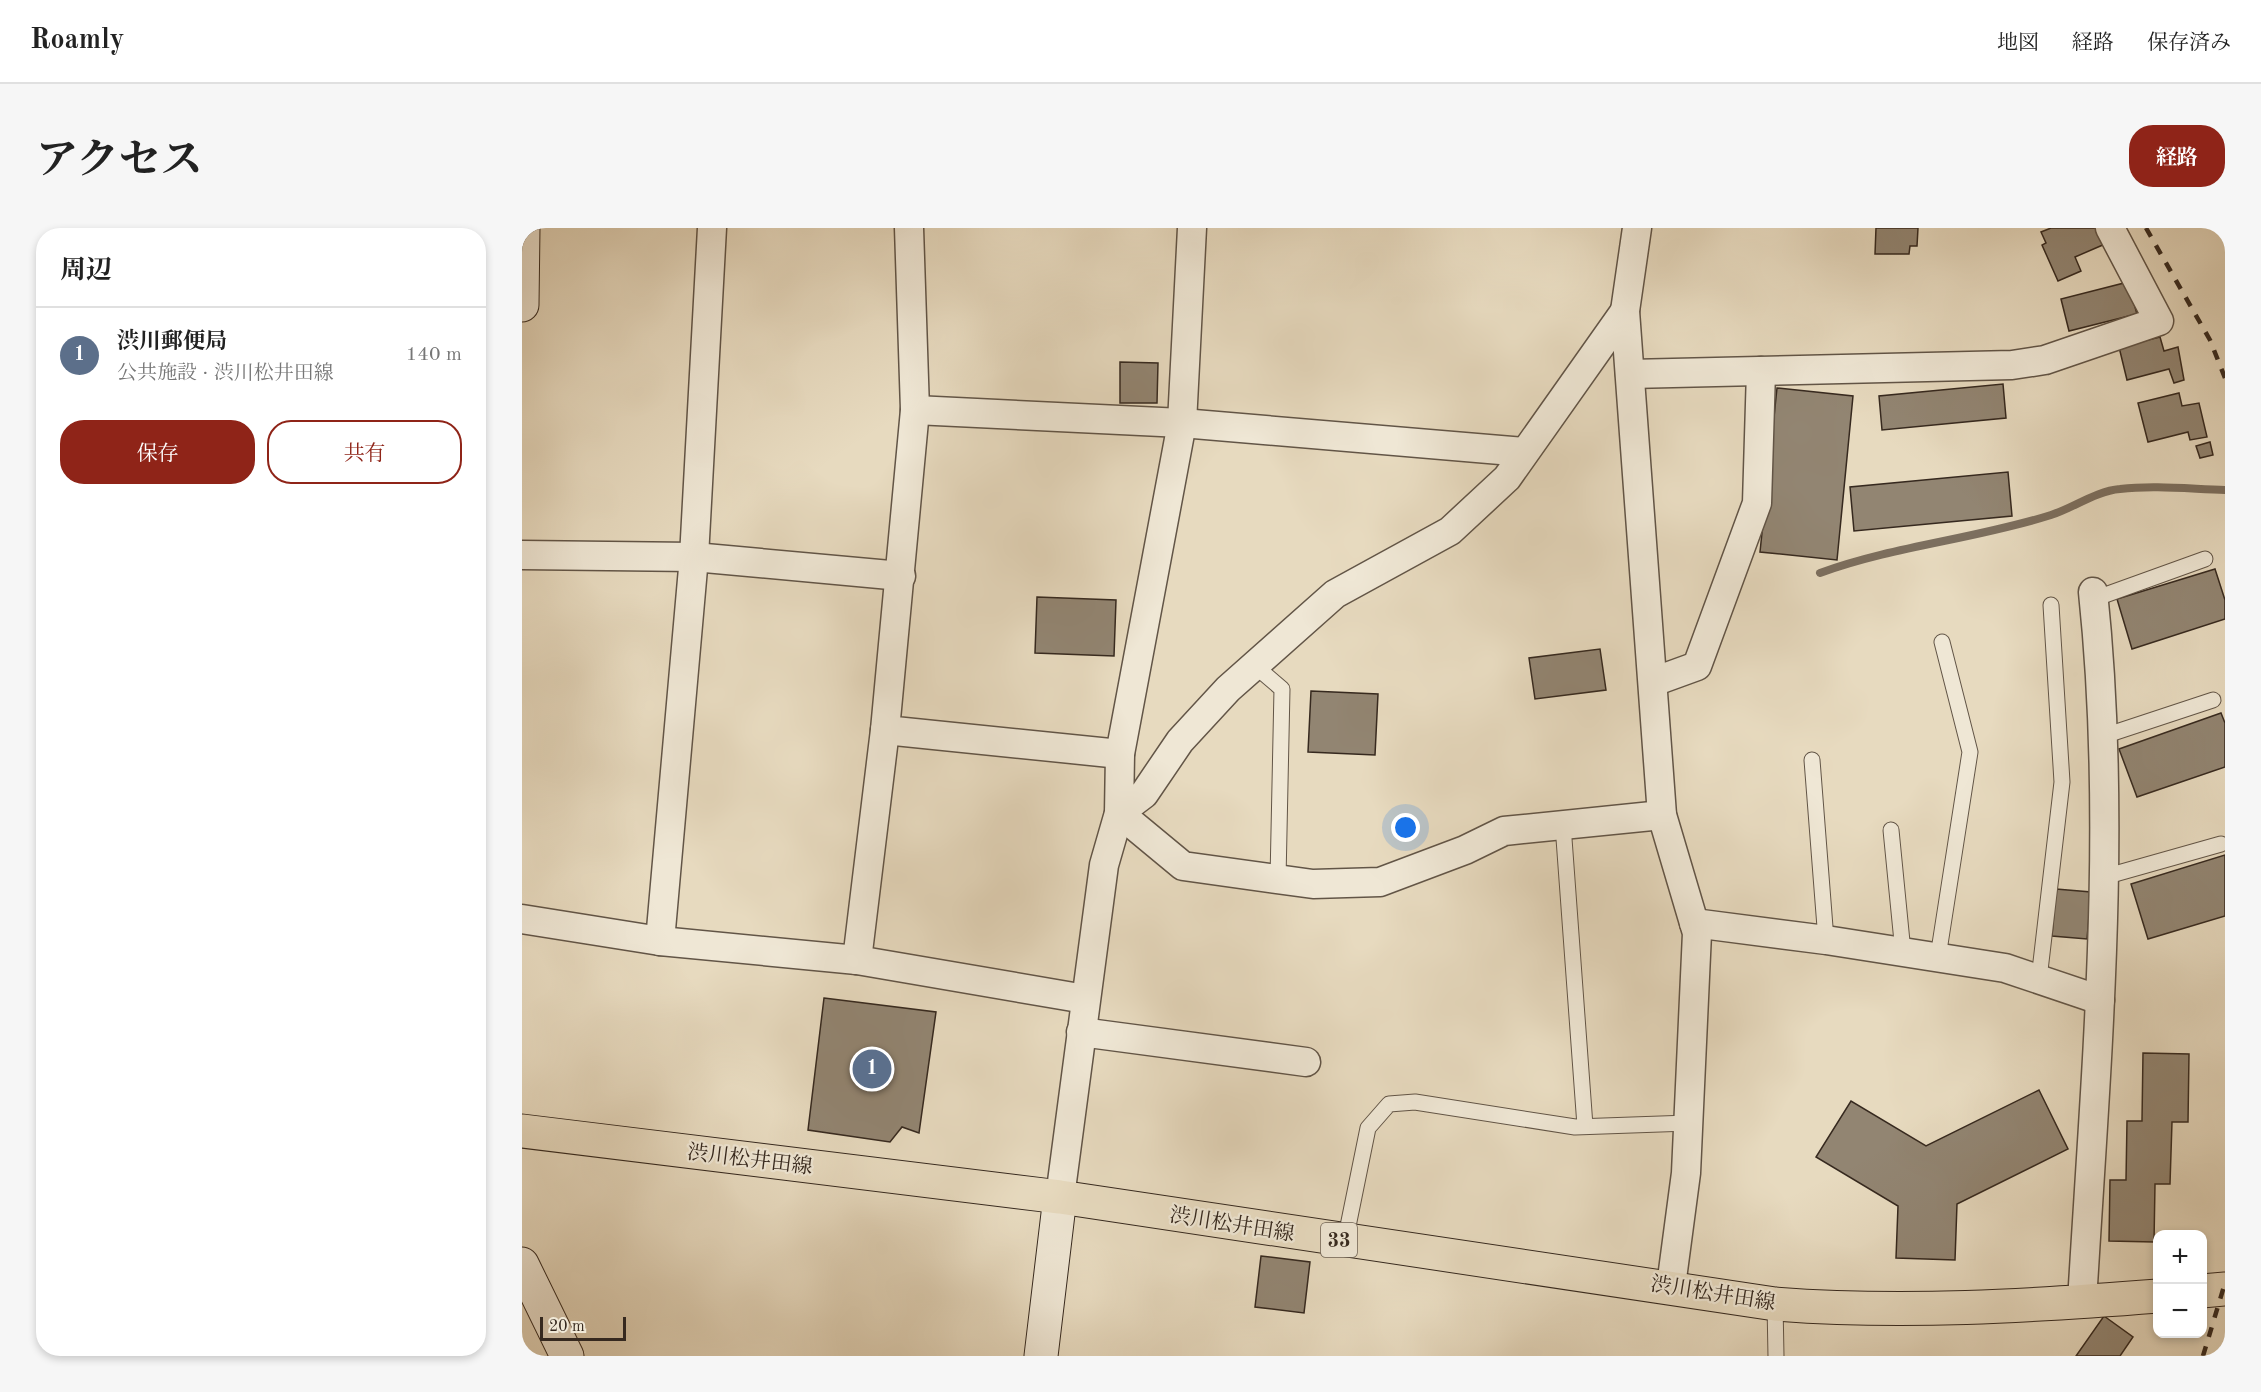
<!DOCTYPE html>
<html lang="ja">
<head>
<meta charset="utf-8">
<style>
	:root { --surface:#fff; --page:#f6f6f6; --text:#222; --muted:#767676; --line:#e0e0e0; --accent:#8f2418 }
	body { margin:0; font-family:"Old Standard TT","Noto Serif JP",serif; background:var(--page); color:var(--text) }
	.controls { position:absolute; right:18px; bottom:18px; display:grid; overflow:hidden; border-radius:12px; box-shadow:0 3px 9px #0003 }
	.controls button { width:54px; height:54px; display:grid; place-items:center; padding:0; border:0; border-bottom:2px solid var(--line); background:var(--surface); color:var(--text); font:30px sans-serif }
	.scale { position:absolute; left:18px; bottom:15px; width:86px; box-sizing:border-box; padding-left:6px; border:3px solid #36291f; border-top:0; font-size:16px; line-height:21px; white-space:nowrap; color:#36291f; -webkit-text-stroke:4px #efe7d5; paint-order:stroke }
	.you { position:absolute; left:884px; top:600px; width:21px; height:21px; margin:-15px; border:4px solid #fff; border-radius:50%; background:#1a73e8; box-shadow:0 0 0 9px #1a73e833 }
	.badge { display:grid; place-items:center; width:39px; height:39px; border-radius:50%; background:var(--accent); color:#fff; font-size:20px; font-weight:700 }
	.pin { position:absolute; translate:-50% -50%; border:3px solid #fff; box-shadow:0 2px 6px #0006 }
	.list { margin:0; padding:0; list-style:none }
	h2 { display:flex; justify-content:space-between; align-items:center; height:78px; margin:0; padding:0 24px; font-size:26px }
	h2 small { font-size:20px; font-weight:400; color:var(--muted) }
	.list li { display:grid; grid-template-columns:39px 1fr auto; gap:18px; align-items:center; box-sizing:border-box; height:96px; padding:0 24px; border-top:2px solid var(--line) }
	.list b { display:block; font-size:22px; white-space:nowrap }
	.list p { margin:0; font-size:20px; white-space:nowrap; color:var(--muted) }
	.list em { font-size:20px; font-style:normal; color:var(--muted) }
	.actions { display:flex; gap:12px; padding:18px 24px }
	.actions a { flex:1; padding:14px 0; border:2px solid var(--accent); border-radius:24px; text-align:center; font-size:21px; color:var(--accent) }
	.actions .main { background:var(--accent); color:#fff }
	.map { position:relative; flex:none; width:1703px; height:1128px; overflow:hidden; border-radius:24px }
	header { display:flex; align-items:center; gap:36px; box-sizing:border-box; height:84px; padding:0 30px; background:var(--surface); border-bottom:2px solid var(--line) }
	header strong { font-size:28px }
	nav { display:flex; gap:33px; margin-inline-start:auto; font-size:21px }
	.intro { display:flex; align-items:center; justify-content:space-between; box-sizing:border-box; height:144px; padding:0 36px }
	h1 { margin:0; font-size:42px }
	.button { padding:15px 27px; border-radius:24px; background:var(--accent); color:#fff; font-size:21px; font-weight:700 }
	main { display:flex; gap:36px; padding:0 36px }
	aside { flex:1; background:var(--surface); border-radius:24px; box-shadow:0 3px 9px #0003 }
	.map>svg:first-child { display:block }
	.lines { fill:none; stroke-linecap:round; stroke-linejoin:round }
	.stream { stroke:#7c6f5f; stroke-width:8 }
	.building { fill:#928572; stroke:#36291f; stroke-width:1.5 }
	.lane-casing { stroke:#625547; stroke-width:17 }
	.street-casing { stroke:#625547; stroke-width:31 }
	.secondary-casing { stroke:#36291f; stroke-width:35 }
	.primary-casing { stroke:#36291f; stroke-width:35 }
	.lane { stroke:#efe7d5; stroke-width:15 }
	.street { stroke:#efe7d5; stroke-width:28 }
	.secondary { stroke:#efe7d5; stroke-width:33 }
	.primary { stroke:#e7dabf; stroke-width:33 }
	.rail { stroke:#36291f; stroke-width:4.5; stroke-dasharray:10 10; stroke-linecap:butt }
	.labels { text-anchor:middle; stroke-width:4.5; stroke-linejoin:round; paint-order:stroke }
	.shield { fill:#efe7d5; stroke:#6e6256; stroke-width:1.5 }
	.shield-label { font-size:20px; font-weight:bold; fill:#36291f }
	.street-label { font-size:21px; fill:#36291f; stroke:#efe7d5 }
</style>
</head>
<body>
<header>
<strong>Roamly</strong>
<nav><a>地図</a><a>経路</a><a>保存済み</a></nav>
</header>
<div class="intro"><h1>アクセス</h1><a class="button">経路</a></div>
<main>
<aside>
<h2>周辺<small></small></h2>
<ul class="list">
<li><span class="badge" style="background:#5c6f8a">1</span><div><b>渋川郵便局</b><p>公共施設 · 渋川松井田線</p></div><em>140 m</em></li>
</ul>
<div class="actions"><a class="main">保存</a><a>共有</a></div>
</aside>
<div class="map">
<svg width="1703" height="1128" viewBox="0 0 1703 1128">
	<rect width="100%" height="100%" fill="#e7dabf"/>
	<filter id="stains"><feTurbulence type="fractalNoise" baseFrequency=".00333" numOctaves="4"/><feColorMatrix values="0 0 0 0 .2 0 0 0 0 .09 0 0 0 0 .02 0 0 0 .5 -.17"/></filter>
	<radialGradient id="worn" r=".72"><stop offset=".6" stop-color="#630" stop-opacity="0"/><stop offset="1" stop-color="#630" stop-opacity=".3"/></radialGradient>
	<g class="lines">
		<path class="stream" d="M 1298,345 C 1372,318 1453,311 1529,287 C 1551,280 1574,263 1598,261 C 1632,257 1668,261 1703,262"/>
	</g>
	<g class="building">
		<polygon points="1354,0 1396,0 1395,18 1388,18 1387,26 1353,26"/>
		<polygon points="1529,0 1576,0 1583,16 1553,29 1559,43 1536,53 1520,17 1524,15 1519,4"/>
		<polygon points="1606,54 1615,86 1547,103 1539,71"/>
		<polygon points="1638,109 1642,123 1656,119 1662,152 1652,155 1647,141 1605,152 1597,119"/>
		<polygon points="598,134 636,135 635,175 598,175"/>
		<polygon points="1481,156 1484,190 1360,202 1357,168"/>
		<polygon points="1255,160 1331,168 1315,332 1238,324"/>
		<polygon points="1657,165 1660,178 1677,175 1685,209 1668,212 1666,204 1626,214 1616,175"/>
		<polygon points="1688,214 1691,227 1678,230 1674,218"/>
		<polygon points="1486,244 1490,288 1332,303 1328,259"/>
		<polygon points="1693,341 1703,372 1703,391 1610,421 1595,371"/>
		<polygon points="515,369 594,372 592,428 513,425"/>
		<polygon points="1078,421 1084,462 1013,471 1007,430"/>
		<polygon points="789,463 856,466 853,527 786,524"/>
		<polygon points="1699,485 1703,495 1703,539 1615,569 1597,521"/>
		<polygon points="1703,627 1703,688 1626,711 1609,656"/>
		<polygon points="1534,661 1569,664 1565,711 1530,708"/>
		<polygon points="302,770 414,784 397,905 380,899 368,914 286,902"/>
		<polygon points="1621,825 1667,826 1666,894 1650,894 1648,956 1633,956 1632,1014 1587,1013 1588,952 1604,952 1605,893 1620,893"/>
		<polygon points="1517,862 1546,921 1435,976 1433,1032 1374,1030 1376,978 1294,929 1329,873 1404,918"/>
		<polygon points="739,1028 788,1034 782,1085 733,1079"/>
		<polygon points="1582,1088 1611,1109 1598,1128 1554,1128"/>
	</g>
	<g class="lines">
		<defs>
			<g id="lane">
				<polyline points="1572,371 1683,331"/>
				<polyline points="732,437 760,461 756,651"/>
				<polyline points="1582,508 1691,472"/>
				<polyline points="1290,532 1304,712"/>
				<polyline points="1041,597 1063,898"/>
				<polyline points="1369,602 1381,724"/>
				<polyline points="1582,649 1699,616"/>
				<polyline points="1416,729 1448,524 1420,414"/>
				<polyline points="1517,751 1540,554 1529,377"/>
				<polyline points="823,1013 846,900 867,876 893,874 1053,899 1167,895"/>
				<polyline points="1253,1076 1254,1128"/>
			</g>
			<g id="street">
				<polyline points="387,0 393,182 363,502 598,526"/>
				<polyline points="1115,0 1103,83 1140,587 1175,705 1164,945 1149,1058"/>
				<polyline points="1103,83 985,250 928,303 813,366 706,461 658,513 622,566 597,585 661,638 791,656 858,654 943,622 982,603 1140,587"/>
				<polyline points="1108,146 1490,137 1523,132 1637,93 1588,0"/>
				<polyline points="393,182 660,195 1002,224"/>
				<polyline points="0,327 172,329 379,348"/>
				<polyline points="1131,454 1175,438 1235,275 1239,143"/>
				<polyline points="0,691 138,713 335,732 563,771"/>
				<polyline points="1172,695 1304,712 1483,740 1578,772"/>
				<polyline points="138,713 172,329 190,0"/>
				<polyline points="335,732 363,502"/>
				<polyline points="559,804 784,834"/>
				<polyline points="538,969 582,637 597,585 598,526 660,195 670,0"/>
				<path d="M 1560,1074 C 1574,837 1596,600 1571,364"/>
			</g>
			<g id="secondary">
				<polyline points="0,77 1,0"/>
				<polyline points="0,1036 45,1128"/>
				<polyline points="519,1128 538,969"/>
			</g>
			<g id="primary">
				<path d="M 0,903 L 538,969 L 1253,1076 C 1380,1086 1508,1078 1636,1068"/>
				<polyline points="1680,1063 1703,1061"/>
			</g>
		</defs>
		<use href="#lane" class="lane-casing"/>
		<use href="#street" class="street-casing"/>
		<use href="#secondary" class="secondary-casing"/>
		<use href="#primary" class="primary-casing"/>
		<use href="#lane" class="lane"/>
		<use href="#street" class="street"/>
		<use href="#secondary" class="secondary"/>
		<use href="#primary" class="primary"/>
		<g class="rail">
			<polyline points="1624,0 1688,112 1703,150"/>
			<polyline points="1681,1128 1703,1055"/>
			<polyline points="1698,1128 1703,1112"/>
		</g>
	</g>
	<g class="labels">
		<rect class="shield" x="799" y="995" width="36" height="34" rx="4.5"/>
		<g class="shield-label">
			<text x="817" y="1019">33</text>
		</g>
		<g class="street-label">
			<text transform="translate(228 931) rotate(7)" y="7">渋川松井田線</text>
			<text transform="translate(710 996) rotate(9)" y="7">渋川松井田線</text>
			<text transform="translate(1191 1065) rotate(9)" y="7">渋川松井田線</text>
		</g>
	</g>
	<rect width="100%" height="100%" filter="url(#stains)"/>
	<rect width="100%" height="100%" fill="url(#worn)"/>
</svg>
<div class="controls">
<button>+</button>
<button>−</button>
</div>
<div class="scale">20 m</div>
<div class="you"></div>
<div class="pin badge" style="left:350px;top:841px;background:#5c6f8a">1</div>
</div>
</main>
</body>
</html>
